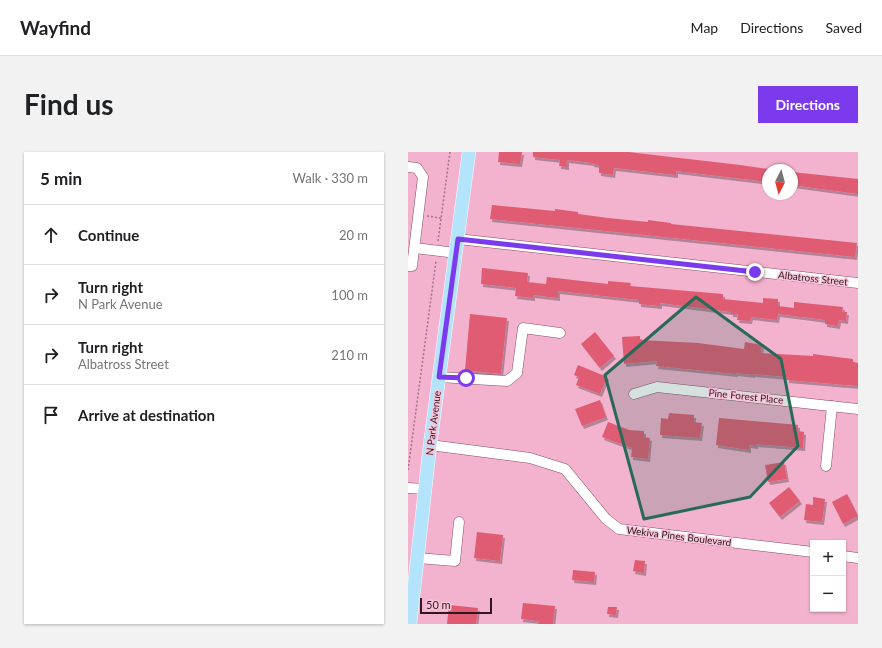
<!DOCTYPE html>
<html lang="en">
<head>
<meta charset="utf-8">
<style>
	:root { --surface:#fff; --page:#f2f2f2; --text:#202124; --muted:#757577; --line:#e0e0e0; --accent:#7c3aed }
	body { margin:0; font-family:Lato,sans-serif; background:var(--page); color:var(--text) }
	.controls { position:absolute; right:12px; bottom:12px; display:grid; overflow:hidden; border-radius:0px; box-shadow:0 1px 3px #0004 }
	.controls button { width:36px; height:36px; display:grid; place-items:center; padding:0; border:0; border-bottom:1px solid var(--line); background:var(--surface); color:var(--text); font:20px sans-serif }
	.compass { position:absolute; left:354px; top:12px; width:36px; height:36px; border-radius:50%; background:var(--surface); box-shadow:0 1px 3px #0004; rotate:186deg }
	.scale { position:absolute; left:12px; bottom:10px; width:72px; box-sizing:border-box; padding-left:4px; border:2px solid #301822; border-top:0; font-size:11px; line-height:14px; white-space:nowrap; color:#301822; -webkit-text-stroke:3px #f9c4d9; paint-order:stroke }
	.stop { position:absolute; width:12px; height:12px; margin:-9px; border:3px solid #7c3aed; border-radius:50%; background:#fff }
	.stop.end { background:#7c3aed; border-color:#fff; box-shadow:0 1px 4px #0008 }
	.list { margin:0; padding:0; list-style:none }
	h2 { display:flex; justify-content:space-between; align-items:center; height:52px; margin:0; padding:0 16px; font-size:17px }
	h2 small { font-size:13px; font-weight:400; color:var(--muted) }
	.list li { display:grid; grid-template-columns:26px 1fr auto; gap:12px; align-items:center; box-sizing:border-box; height:60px; padding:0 16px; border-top:1px solid var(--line) }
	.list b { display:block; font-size:15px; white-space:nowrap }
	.list p { margin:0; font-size:13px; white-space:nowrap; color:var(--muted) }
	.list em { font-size:13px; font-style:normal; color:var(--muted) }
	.icon { flex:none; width:22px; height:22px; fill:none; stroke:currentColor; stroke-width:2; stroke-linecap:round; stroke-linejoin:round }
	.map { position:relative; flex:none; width:450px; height:472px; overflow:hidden; border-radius:0px }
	header { display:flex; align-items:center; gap:24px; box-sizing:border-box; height:56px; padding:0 20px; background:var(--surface); border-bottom:1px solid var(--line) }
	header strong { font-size:19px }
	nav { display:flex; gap:22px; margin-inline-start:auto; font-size:14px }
	.intro { display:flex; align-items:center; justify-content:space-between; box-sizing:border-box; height:96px; padding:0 24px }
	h1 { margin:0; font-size:28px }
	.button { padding:10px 18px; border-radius:0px; background:var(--accent); color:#fff; font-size:14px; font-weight:700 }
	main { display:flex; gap:24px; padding:0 24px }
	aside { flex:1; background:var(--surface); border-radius:0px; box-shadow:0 1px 3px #0004 }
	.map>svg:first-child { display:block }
	.building { fill:#df5c72; filter:url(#shadow) }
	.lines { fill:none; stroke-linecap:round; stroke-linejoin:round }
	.minor-casing { stroke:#864d66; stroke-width:11 }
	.major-casing { stroke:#fff; stroke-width:14 }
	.path { stroke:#a27286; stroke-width:1.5; stroke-dasharray:2 2; stroke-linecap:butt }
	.minor { stroke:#fff; stroke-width:10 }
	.major { stroke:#b4e3fc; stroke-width:13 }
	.route { stroke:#7c3aed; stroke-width:5 }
	.marked { fill:#296958; fill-opacity:0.2; stroke:#296958; stroke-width:3; stroke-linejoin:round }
	.labels { text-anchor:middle; stroke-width:3; stroke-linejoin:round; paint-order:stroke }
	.street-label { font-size:10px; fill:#301822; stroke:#f9c4d9 }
</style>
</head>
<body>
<header>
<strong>Wayfind</strong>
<nav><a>Map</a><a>Directions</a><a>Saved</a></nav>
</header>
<div class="intro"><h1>Find us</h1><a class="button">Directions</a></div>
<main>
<aside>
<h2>5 min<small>Walk · 330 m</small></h2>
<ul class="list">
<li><svg class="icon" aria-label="ahead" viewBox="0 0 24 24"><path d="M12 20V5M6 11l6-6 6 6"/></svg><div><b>Continue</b></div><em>20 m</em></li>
<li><svg class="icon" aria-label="right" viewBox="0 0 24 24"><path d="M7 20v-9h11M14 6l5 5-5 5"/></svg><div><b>Turn right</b><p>N Park Avenue</p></div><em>100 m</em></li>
<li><svg class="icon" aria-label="right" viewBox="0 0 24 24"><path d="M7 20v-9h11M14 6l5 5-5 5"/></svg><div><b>Turn right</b><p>Albatross Street</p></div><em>210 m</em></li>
<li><svg class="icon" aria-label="arrive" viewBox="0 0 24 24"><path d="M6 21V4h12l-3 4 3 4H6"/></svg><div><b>Arrive at destination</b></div></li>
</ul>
</aside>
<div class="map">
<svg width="450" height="472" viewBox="0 0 450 472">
	<defs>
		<filter id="shadow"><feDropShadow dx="2" dy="3" stdDeviation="0" flood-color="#0004"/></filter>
	</defs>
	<rect width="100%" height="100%" fill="#f3b2cd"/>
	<g class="building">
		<polygon points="91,0 114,0 112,12 90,10"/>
		<polygon points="125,0 220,0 332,13 360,17 360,30 268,19 268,23 206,16 205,23 191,21 191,13 184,12 184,11 159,8 159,15 151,14 152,8 125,5"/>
		<polygon points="384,20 450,27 450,42 384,33"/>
		<polygon points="84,53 147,59 147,57 170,60 170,62 200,66 240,70 240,68 263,71 263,72 449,91 447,105 82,67"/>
		<polygon points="74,116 120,121 119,130 138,132 139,125 200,132 200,129 223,131 222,134 315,142 315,147 355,151 355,146 370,147 370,154 386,156 386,150 435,155 434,160 439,160 438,169 431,168 430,174 417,172 417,168 370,162 369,168 343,165 342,169 329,168 330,162 323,162 323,160 252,151 252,154 231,152 231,148 150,139 150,146 125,143 125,146 107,144 108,136 73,132"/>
		<polygon points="62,162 99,166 93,222 57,218"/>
		<polygon points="187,180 206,204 192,216 173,192"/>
		<polygon points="232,184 232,188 290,191 336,197 337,190 354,193 353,201 405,204 405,202 445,207 445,210 450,211 450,234 379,228 379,225 345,222 345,223 328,221 328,222 248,214 249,209 216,212 214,185"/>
		<polygon points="170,213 199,225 192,242 168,233 171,225 166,223"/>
		<polygon points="192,248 198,265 174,274 167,257"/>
		<polygon points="261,261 286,263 286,270 294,271 292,286 252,283 253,266 260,267"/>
		<polygon points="311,266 390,273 390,279 396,280 395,296 348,292 348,294 341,293 341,298 308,293"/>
		<polygon points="200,270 221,278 236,279 236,285 242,286 240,307 223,305 224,296 194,285"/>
		<polygon points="376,310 379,327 360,330 357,313"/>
		<polygon points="381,335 392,349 372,365 361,351"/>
		<polygon points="439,342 450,364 435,372 424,350"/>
		<polygon points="405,345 417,347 414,370 396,368 398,352 405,353"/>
		<polygon points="69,380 95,383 92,409 66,406"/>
		<polygon points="227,408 237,409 236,421 225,419"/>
		<polygon points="165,418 187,420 186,430 164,428"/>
		<polygon points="115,451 147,454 145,472 130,472 131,469 113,467"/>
		<polygon points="41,453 70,456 68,472 39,472"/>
		<polygon points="200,455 209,455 208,463 199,462"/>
	</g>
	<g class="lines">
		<defs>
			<g id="minor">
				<polyline points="0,15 9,16 15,25 4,114 0,114"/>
				<polyline points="50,87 450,131"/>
				<polyline points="7,96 48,101"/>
				<polyline points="31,225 99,229 109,221 115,176 152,181"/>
				<polyline points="226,242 249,235 450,257"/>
				<polyline points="22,293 122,306 157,317 198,367 211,377 405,400"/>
				<polyline points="418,314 424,254"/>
				<polyline points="0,336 17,337"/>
				<polyline points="435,404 450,406"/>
				<polyline points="9,406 47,409 51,370"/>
			</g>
			<polyline id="major" points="2,472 22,293 61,0"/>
		</defs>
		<use href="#minor" class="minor-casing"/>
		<use href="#major" class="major-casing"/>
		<g class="path">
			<polyline points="19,64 33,66"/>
			<polyline points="30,89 42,0"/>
			<polyline points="0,318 28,109"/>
		</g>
		<use href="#minor" class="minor"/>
		<use href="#major" class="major"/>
	</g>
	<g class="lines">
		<polyline class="route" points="58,226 31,225 50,87 347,120"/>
	</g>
	<path class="marked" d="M 288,145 L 373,207 L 390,294 L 342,345 L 236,367 L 197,223 Z"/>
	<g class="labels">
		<g class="street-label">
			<text transform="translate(405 126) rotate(6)" y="4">Albatross Street</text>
			<text transform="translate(338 244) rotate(6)" y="4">Pine Forest Place</text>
			<text transform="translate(25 271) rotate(-83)" y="4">N Park Avenue</text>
			<text transform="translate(271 384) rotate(7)" y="4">Wekiva Pines Boulevard</text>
		</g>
	</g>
</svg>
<div class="controls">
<button>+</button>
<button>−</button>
</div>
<svg class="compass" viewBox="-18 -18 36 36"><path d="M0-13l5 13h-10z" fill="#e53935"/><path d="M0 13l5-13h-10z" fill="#757577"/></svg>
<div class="scale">50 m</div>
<div class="stop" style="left:58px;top:226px"></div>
<div class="stop end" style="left:347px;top:120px"></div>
</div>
</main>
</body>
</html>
